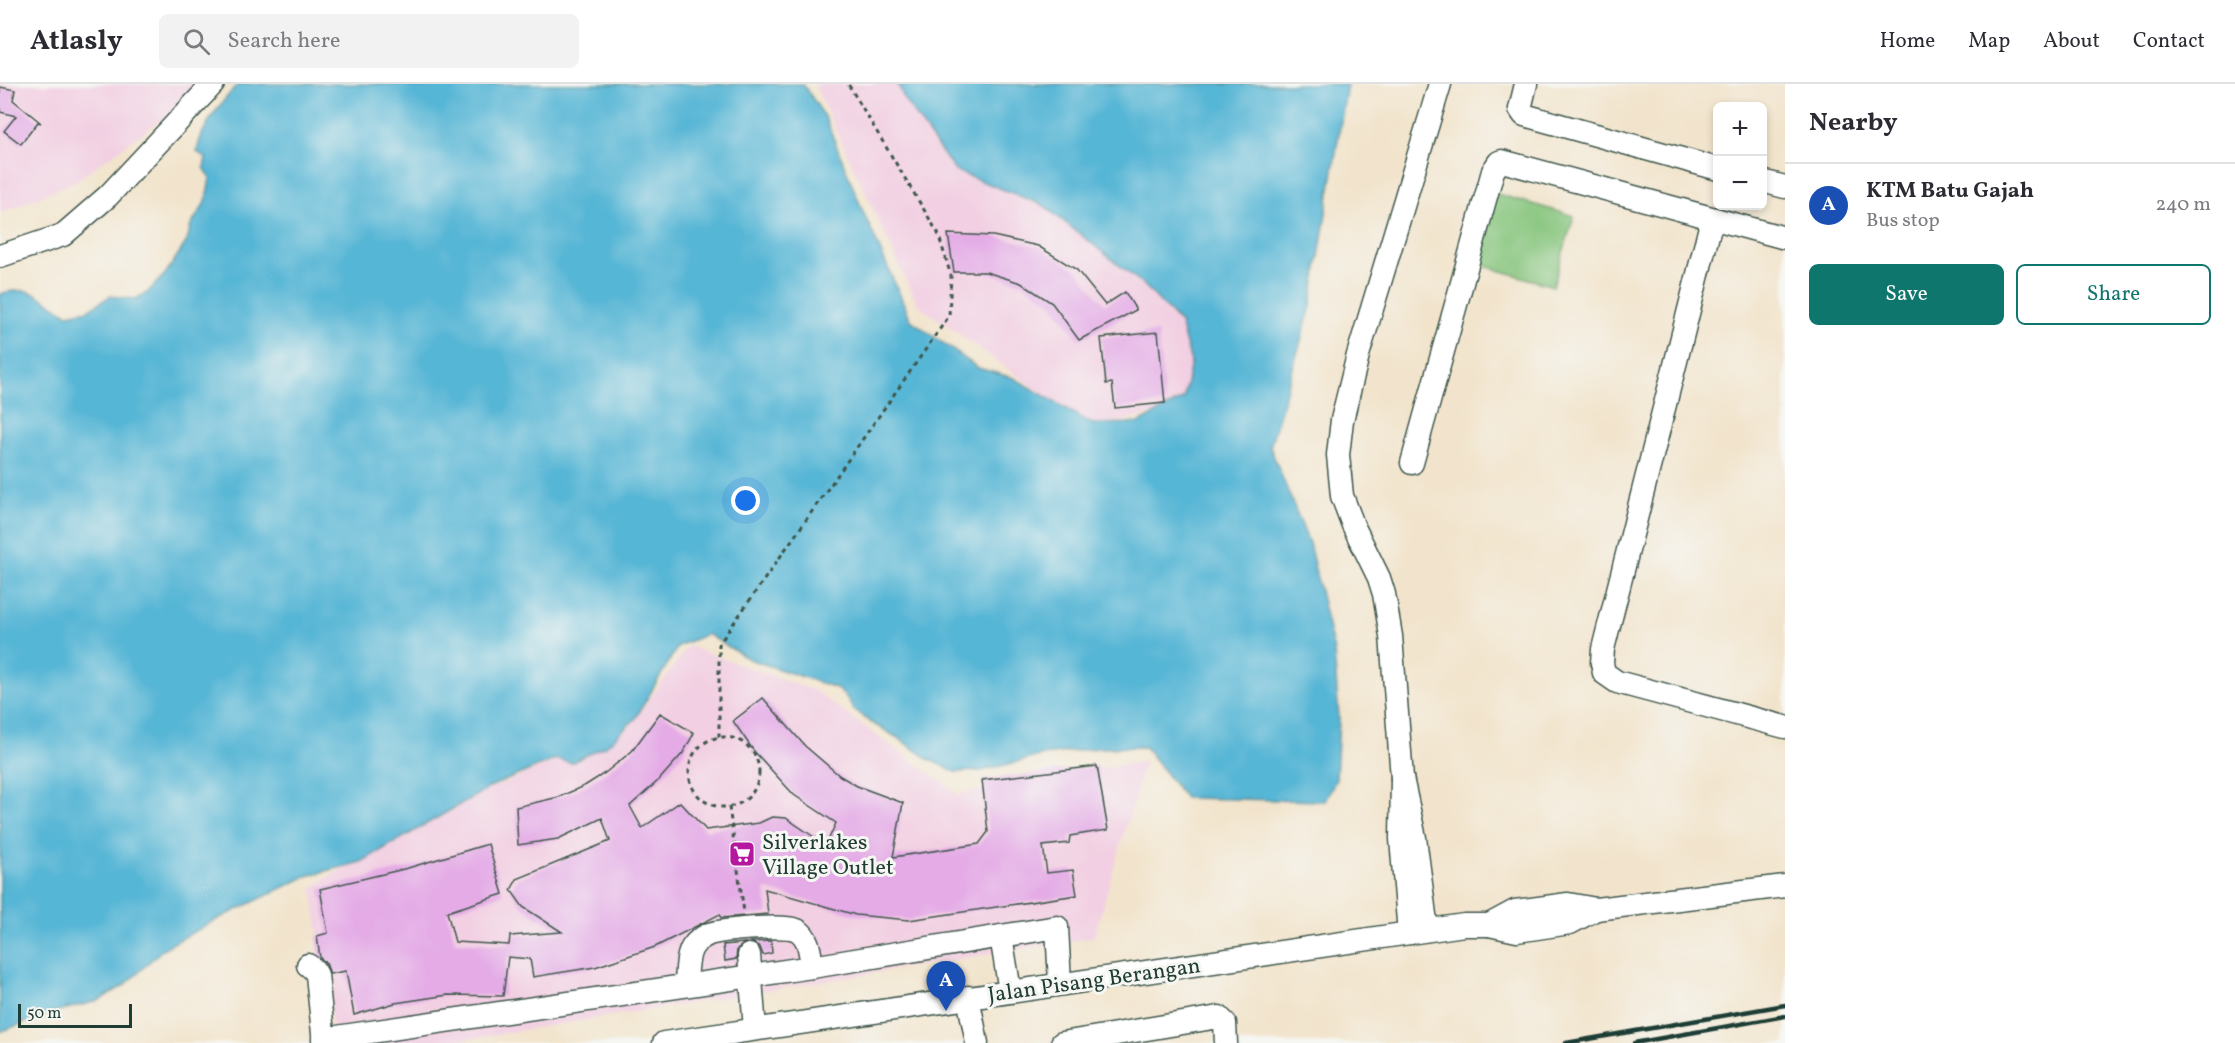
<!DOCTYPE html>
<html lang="en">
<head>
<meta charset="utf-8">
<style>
	:root { --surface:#fff; --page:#f2f2f3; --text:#2b2b33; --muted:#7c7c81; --line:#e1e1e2; --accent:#0f766e }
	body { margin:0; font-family:Vollkorn,serif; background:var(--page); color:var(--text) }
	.controls { position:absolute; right:18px; top:18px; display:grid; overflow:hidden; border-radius:9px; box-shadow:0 3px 9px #0003 }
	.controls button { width:54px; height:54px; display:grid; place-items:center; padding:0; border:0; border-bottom:2px solid var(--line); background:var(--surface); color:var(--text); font:30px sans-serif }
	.scale { position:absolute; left:18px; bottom:15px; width:114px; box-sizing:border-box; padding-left:6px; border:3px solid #1f3d34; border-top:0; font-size:16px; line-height:21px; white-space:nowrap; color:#1f3d34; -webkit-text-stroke:4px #f6f6f2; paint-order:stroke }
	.you { position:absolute; left:746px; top:417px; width:21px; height:21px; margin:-15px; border:4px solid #fff; border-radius:50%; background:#1a73e8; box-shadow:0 0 0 9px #1a73e833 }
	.badge { display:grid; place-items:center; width:39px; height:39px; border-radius:50%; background:var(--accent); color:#fff; font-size:20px; font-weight:700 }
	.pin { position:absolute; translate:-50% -50px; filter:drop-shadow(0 2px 3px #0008) }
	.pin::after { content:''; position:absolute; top:32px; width:21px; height:18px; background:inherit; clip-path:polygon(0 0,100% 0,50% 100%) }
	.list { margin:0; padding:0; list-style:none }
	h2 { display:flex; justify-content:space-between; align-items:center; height:78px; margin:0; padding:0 24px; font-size:26px }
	h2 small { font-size:20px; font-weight:400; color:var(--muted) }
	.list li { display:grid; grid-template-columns:39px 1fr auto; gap:18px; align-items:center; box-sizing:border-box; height:84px; padding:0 24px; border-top:2px solid var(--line) }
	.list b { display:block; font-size:22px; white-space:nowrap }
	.list p { margin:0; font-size:20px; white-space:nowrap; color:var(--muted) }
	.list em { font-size:20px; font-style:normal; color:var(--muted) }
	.actions { display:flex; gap:12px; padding:18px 24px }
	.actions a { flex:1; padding:14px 0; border:2px solid var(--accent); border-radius:9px; text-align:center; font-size:21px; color:var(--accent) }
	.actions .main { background:var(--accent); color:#fff }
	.icon { flex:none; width:33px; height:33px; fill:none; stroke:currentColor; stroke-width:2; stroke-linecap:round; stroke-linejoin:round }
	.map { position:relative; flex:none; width:1785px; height:959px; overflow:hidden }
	header { display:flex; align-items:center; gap:36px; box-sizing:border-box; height:84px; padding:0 30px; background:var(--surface); border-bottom:2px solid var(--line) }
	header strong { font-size:28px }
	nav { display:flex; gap:33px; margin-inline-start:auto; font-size:21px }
	.search { width:420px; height:54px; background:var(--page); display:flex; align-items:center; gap:15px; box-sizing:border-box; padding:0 21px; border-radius:9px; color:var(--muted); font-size:22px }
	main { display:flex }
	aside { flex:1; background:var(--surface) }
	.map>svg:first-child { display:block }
	.built { fill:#f2cfe2 }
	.green { fill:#85c47c; stroke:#528058; stroke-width:1.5 }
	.water { fill:#57b6d5; stroke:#3b7a84; stroke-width:1.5 }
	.building { fill:#e4abe6 }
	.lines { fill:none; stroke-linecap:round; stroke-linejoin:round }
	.minor-casing { stroke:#3f564b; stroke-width:25 }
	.path { stroke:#3f564b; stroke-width:3; stroke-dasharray:4.5 4.5; stroke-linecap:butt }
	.minor { stroke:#fff; stroke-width:22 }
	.rail { stroke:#1f3d34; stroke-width:4.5 }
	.labels { text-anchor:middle; stroke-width:6; stroke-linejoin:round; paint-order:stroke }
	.poi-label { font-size:22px; fill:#1f3d34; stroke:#f6f6f2; text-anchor:start }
	.street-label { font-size:22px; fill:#1f3d34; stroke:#f6f6f2 }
</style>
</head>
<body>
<header>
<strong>Atlasly</strong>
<div class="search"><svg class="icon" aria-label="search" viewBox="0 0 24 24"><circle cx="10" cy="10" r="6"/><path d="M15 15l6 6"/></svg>Search here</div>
<nav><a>Home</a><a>Map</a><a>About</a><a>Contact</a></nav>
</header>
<main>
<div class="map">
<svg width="1785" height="959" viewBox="0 0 1785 959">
	<rect width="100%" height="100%" fill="#f6f6f2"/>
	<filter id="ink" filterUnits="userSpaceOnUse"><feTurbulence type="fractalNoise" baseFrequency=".0167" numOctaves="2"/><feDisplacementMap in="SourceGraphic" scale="12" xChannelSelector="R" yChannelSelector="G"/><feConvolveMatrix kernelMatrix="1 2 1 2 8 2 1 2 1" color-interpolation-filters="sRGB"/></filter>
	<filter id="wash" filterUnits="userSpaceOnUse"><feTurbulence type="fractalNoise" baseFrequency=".008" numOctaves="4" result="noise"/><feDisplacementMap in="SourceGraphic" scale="24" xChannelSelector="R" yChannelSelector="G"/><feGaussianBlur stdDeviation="1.35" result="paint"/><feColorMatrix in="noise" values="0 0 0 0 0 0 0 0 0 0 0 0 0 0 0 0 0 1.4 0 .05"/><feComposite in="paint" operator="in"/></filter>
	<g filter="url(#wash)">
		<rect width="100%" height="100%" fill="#f2e4cc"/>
		<g class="built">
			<polygon points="0,0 211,0 74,98 0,129"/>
			<polygon points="814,0 919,0 1058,114 1218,256 1186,322 1091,344 918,221"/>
			<polygon points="688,562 815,607 958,710 1145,677 1094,853 444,959 335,959 312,804 419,736 628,645"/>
		</g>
		<polygon class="green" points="1494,109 1574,132 1553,202 1474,179"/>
		<path class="water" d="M 238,0 L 404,0 L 423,4 L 433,0 L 803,0 L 825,33 L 862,125 L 911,236 L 978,284 L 1014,294 L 1092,340 L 1139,339 L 1184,314 L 1191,278 L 1180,239 L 1143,200 L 1043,121 L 955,87 L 905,17 L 898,0 L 1347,0 L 1311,222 L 1270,363 L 1309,459 L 1334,567 L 1339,634 L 1336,695 L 1325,717 L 1185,714 L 1145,663 L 1098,664 L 1044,671 L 981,687 L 956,688 L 928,675 L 898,654 L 870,638 L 853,625 L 847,614 L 836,604 L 749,575 L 707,550 L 678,562 L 635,635 L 607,661 L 571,679 L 556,675 L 492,702 L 361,778 L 307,792 L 212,838 L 164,864 L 125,901 L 98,917 L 50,929 L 0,948 L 0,210 C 33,199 41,215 67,230 L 88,226 L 110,212 L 135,215 L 147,209 L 166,189 L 187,157 L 191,141 L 206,117 L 210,94 L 204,83 L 206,74 L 197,68 C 200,43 222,18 238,0 Z"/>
		<g id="blocks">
			<g class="building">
				<polygon points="0,3 15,6 13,16 41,39 38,38 21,60 4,47 16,32 0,28"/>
				<polygon points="948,150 993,152 1038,162 1077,186 1105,221 1125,208 1136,226 1079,256 1052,219 1021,199 986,188 954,188"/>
				<polygon points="1158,248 1165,319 1115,324 1112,299 1106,300 1101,254"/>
				<polygon points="763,614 805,662 840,692 857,702 903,719 893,773 979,760 988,748 982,696 1097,682 1108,746 1070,752 1069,759 1043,762 1047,789 1073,786 1077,811 909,836 856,831 765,805 768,830 721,834 720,830 655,863 595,883 533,893 530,875 508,873 503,912 448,911 395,919 354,931 346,887 330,890 326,879 320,874 317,852 328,849 320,805 408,784 488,760 503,810 447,828 455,858 509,861 510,852 562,848 523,823 511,806 517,795 610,757 602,734 558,755 518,761 516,723 559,713 586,701 605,689 632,667 660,629 694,649 683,669 659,696 630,722 642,744 680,718 706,746 759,739 772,733 786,734 826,761 836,739 794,711 753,666 733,637"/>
				<polygon points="771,857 772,869 763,871 760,863 751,858"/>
				<polygon points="745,859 737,865 736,875 725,877 723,861"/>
			</g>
		</g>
	</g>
	<g filter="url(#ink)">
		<use href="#blocks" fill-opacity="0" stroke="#3f564b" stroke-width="1.5"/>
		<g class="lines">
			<defs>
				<g id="minor">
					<polyline points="1526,0 1520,25 1524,31 1718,85"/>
					<polyline points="1762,97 1785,103"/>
					<polyline points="1712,135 1603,565 1602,579 1604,589 1617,598 1785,643"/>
					<polyline points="0,172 63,151 108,112 213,0"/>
					<polyline points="1412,379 1493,87 1499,78 1502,77 1785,154"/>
					<polyline points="1402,694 1391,552 1384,510 1379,494 1353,441 1342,412 1338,371 1342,336 1358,271 1440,0"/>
					<polyline points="1489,841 1515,827 1568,820 1596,825 1785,802"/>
					<polyline points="1409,849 1401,755 1402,694 1415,754 1427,846"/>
					<polyline points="1001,852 1010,907"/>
					<polyline points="749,871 755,945"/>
					<polyline points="308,881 314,886 317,891 324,959"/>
					<path d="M 686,901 C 687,890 686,870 694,861 C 697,857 705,852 709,850 C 723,846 785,840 797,846 C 810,853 810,871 812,883"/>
					<polyline points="968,913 977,959"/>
					<polyline points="323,955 812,883 1057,843 1060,899"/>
					<polyline points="664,959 1464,841 1489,841 1517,847 1570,839 1596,825"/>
					<polyline points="1062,959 1219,933 1225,939 1226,959"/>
				</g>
			</defs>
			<use href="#minor" class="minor-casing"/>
			<g class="path">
				<polyline points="719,653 719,560 949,232 951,192 938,149 848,0"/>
				<circle cx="724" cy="688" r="35"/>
				<polyline points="729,723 744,828"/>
			</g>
			<use href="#minor" class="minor"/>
			<g class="rail">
				<polyline points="1566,959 1785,921"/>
				<polyline points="1634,959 1785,932"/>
			</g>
		</g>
	</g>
	<defs>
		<symbol id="supermarket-square" viewBox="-11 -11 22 22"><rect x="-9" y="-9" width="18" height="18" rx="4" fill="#b5179e" stroke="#f6f6f2"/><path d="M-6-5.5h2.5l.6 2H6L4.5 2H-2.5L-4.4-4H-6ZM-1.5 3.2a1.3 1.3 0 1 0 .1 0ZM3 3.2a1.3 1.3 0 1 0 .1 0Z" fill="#fff"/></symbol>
	</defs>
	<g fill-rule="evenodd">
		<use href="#supermarket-square" x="727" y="755" width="30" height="30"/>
	</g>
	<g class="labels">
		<g class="poi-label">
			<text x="762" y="765">Silverlakes<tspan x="762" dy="25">Village Outlet</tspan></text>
		</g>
		<g class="street-label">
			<text transform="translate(1094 895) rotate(-8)" y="8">Jalan Pisang Berangan</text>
		</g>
	</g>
</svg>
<div class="controls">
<button>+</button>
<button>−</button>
</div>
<div class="scale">50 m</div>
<div class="you"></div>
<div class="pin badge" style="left:946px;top:927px;background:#1a4fb4">A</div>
</div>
<aside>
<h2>Nearby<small></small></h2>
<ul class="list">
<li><span class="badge" style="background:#1a4fb4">A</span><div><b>KTM Batu Gajah</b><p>Bus stop</p></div><em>240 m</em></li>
</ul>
<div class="actions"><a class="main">Save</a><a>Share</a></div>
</aside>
</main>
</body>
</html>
